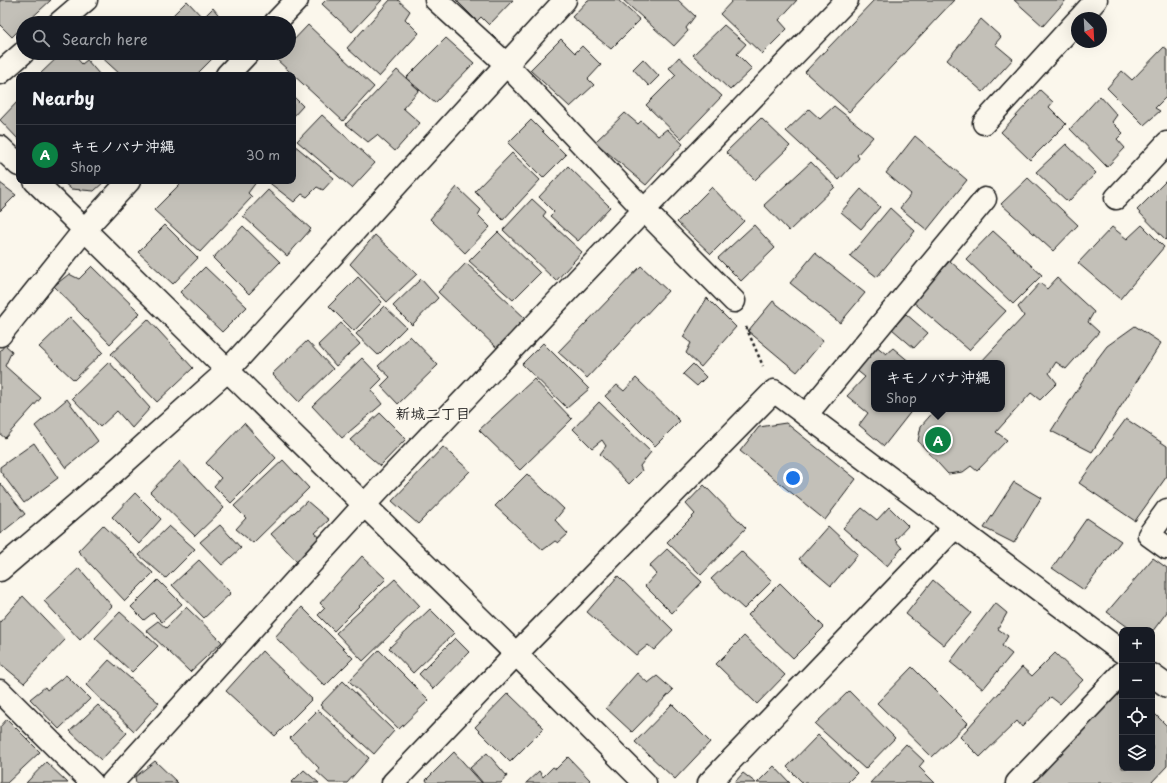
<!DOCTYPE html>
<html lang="en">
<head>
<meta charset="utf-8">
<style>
	:root { --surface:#171b24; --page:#242831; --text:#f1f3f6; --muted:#9ea1a6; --line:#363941; --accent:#0b8043 }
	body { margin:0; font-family:"Playpen Sans","Klee One",sans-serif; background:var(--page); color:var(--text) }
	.controls { position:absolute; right:12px; bottom:12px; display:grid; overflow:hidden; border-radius:8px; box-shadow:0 4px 16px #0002 }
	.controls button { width:36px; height:36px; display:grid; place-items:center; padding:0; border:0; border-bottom:1px solid var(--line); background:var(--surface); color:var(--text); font:20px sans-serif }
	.compass { position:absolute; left:1071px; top:12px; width:36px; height:36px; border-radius:50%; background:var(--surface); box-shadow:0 4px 16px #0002; rotate:156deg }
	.you { position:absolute; left:793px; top:478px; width:14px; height:14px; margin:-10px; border:3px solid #fff; border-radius:50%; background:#1a73e8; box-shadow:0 0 0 6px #1a73e833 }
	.badge { display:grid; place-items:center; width:26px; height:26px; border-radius:50%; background:var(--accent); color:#fff; font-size:13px; font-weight:700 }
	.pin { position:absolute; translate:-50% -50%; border:2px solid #fff; box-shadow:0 1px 4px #0006 }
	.popup { position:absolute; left:871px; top:360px; width:134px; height:52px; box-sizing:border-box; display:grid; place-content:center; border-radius:8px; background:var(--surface); filter:drop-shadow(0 1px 3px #0005); font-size:13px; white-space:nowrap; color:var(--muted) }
	.popup b { font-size:15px; color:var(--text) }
	.popup::after { content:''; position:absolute; left:50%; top:100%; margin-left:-8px; border:8px solid transparent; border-top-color:var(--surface) }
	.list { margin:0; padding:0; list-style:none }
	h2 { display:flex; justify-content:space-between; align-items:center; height:52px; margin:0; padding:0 16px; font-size:17px }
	h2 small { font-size:13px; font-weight:400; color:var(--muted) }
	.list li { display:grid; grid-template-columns:26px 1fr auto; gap:12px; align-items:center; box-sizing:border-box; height:60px; padding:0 16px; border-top:1px solid var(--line) }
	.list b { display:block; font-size:15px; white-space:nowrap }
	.list p { margin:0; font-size:13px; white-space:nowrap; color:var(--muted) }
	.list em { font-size:13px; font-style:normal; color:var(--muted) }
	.icon { flex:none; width:22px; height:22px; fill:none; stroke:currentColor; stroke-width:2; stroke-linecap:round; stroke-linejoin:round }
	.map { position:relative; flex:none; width:1167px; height:783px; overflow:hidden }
	.search { position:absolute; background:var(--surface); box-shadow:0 4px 16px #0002; left:16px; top:16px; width:280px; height:44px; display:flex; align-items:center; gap:10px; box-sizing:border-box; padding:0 14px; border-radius:22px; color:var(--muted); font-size:15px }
	.panel { position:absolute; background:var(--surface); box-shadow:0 4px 16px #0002; left:16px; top:72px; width:280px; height:112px; border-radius:8px }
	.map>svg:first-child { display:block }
	.building { fill:#c3c0b8; stroke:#1c1c1c }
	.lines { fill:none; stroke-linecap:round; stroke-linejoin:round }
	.minor-casing { stroke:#1c1c1c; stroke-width:25 }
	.path { stroke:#1c1c1c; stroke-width:2.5; stroke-dasharray:3 3; stroke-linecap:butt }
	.minor { stroke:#fbf7ec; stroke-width:22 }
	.labels { text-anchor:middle; stroke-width:3; stroke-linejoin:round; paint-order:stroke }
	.neighbourhood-label { font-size:15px; font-weight:bold; fill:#1c1c1c; stroke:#fbf7ec }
</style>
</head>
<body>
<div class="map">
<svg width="1167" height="783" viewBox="0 0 1167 783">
	<rect width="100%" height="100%" fill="#fbf7ec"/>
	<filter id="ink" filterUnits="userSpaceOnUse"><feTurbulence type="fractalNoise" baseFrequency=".025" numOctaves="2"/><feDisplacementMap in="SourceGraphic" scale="8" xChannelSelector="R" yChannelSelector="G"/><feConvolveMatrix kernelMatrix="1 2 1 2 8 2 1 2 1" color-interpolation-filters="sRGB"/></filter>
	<g filter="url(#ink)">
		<g class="building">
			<polygon points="0,0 51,0 26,23 23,23 23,26 12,37 0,25"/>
			<polygon points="326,0 382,0 352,32 322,4"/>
			<polygon points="390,0 398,0 410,11 405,19 419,33 379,77 347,48"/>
			<polygon points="456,0 513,0 489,25 481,17 477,21"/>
			<polygon points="588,0 618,0 640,20 611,49 572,17"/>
			<polygon points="623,0 678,0 695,16 686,28 688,31 674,46"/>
			<polygon points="733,0 797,0 779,20 787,29 762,54 720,14"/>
			<polygon points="874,0 954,0 849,112 805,72"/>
			<polygon points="1014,0 1066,0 1043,26"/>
			<polygon points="187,1 203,18 213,8 225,23 165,23"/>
			<polygon points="981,19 1001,37 995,44 1013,59 983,92 947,60"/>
			<polygon points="308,25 374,87 343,121 276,59 282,53 289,53 289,45"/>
			<polygon points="724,25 746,44 737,54 752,69 730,90 693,55"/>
			<polygon points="446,38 474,63 435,103 406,78"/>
			<polygon points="561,39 575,53 582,46 601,65 588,79 594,85 570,107 530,70"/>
			<polygon points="1164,47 1167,49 1167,96 1155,108 1160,111 1144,125 1107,88 1122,71 1132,80"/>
			<polygon points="62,53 72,53 82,64 87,60 100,75 39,75"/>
			<polygon points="97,53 218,53 196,75 121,75"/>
			<polygon points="679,57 722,96 681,139 646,105 676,75 669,68"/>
			<polygon points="643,59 659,76 649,86 633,69"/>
			<polygon points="397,70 419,90 403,108 420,123 395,151 377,135 368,142 346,124"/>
			<polygon points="1040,90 1053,102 1049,107 1066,124 1030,160 1001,132"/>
			<polygon points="293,96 303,106 293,117"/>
			<polygon points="1100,96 1117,115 1112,122 1123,133 1117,139 1125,148 1107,167 1070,129"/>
			<polygon points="19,100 19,140 0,120"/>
			<polygon points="834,106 873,137 857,155 859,158 839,180 786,131 809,109 820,119"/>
			<polygon points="625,113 638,124 641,121 658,136 667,129 683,144 646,185 595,142"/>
			<polygon points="322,115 375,163 352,188 297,141"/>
			<polygon points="761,118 790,146 755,180 726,152"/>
			<polygon points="531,120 566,155 543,178 508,143"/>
			<polygon points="915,136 967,180 927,230 900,208 911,194 886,173"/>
			<polygon points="293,144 334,178 323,190 317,187 307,197 302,194 294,202 267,181 293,181"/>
			<polygon points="1066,144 1096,173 1068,202 1036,172"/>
			<polygon points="512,153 540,180 503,220 475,191"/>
			<polygon points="811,162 835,187 789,231 764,205"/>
			<polygon points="568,166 610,207 578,241 550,216 554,212 539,197"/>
			<polygon points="1028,178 1078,225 1053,251 1001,204"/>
			<polygon points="1167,180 1167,239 1166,240 1137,210"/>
			<polygon points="62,181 105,181 94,191 71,189"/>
			<polygon points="183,181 257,181 248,193 252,197 200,252 154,210"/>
			<polygon points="0,183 16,195 0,211"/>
			<polygon points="457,187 481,210 478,215 490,227 465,253 430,219"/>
			<polygon points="712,187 744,221 711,254 677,222"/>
			<polygon points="861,189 880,207 861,229 841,212"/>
			<polygon points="268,190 311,229 287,256 243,216"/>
			<polygon points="532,199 546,212 543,216 582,252 556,281 503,230"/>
			<polygon points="890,208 915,231 877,277 850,256"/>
			<polygon points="165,225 198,258 173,284 138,252"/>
			<polygon points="754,225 775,248 741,281 718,258"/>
			<polygon points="1142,225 1164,247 1120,299 1078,263 1112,227 1127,239"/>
			<polygon points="243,226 280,262 249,294 213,258"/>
			<polygon points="993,231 1042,275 1013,304 966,259"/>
			<polygon points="498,232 540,273 513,300 469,261"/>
			<polygon points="375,235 417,274 387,302 350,264"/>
			<polygon points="815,253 865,293 840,323 790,283"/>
			<polygon points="950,261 1006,311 969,350 912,301"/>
			<polygon points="466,263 525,318 497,348 438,292"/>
			<polygon points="92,266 140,313 110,344 54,286 69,274 79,279"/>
			<polygon points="641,266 668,291 587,378 558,352"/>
			<polygon points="205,267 247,307 222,332 180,292"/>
			<polygon points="358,277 382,302 354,331 329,306"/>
			<polygon points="1057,278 1094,312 1088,322 1099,332 1066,369 1056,362 1049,373 1057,383 1040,400 1031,393 996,432 1007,440 977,471 971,466 963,472 948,474 918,441 921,426 936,409 1002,409 1002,363 980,363 1024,316 1018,307 1040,283 1047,289"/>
			<polygon points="421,279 438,298 412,325 393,306"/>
			<polygon points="707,298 736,327 701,367 686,353 691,343 683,337"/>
			<polygon points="773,301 823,341 797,372 748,331"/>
			<polygon points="384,306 406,327 378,355 356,334"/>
			<polygon points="906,314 928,333 914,348 892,329"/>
			<polygon points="70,317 103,352 74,380 39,347"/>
			<polygon points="148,319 193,368 157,402 111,354"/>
			<polygon points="341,323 360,344 336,366 318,345"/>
			<polygon points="1135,326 1161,343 1092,452 1051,431 1095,362 1107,346"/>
			<polygon points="410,336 438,365 398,404 381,386 390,377 378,366"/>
			<polygon points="307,341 333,369 299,402 272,374"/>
			<polygon points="543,343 589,389 567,408 522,364"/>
			<polygon points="5,345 12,351 5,366 41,398 5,438 0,434 0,351"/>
			<polygon points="875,345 886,354 893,348 911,363 874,363 874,409 913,409 884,446 859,425 868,413 847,396 865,377 855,369"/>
			<polygon points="362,358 382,379 371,390 382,404 342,438 312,406"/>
			<polygon points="109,362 150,408 132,428 117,411 100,427 72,398"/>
			<polygon points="693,364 706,377 697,386 683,374"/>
			<polygon points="636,378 680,421 655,446 605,396 617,385 624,391"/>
			<polygon points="534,379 572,419 520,470 479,430"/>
			<polygon points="67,399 98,441 66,468 35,426"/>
			<polygon points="599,402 651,452 640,466 642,471 629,484 600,454 606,446 602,440 592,448 573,429"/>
			<polygon points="380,413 406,439 380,466 350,440"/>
			<polygon points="1126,419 1167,446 1167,476 1135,521 1079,483"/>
			<polygon points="244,423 276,458 231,503 214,486 221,478 206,463"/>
			<polygon points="786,423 856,479 825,520 740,451 759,427"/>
			<polygon points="34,443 58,478 24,503 0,471 0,467"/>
			<polygon points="443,447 470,471 418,524 392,501"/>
			<polygon points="283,460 309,488 253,543 236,529 246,518 234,506"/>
			<polygon points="180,461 224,508 195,536 150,492"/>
			<polygon points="527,474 564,509 555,520 568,534 558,543 555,541 543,550 495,506"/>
			<polygon points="1014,482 1041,498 1014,543 984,528"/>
			<polygon points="0,483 25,514 0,534"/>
			<polygon points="704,485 746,528 701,575 667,542 695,514 686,504"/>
			<polygon points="135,493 161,519 139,544 112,517"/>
			<polygon points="307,501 329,520 315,533 323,540 298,563 271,534"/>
			<polygon points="889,507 908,526 895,540 902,548 887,566 843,528 862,508 877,520"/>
			<polygon points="1087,518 1121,541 1084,590 1052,568"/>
			<polygon points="103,525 153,573 125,601 78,551"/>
			<polygon points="220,525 241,548 222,565 200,542"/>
			<polygon points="169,526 195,549 166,578 139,555"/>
			<polygon points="828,526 858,554 831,586 799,559"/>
			<polygon points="667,549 702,582 672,613 645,586 656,574 649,566"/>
			<polygon points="741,551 772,581 744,609 711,579"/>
			<polygon points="362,556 386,579 334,631 318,615 325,608 320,603"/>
			<polygon points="1153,558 1167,568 1167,612 1152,632 1152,630 1132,630 1107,612"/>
			<polygon points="199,560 231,593 204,618 172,585"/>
			<polygon points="79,568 112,606 80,640 44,601"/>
			<polygon points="618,576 673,630 654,650 648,645 636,655 587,612"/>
			<polygon points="395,579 420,606 363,661 336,633"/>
			<polygon points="158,580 182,604 162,622 153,613 144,620 131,607"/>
			<polygon points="933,580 971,613 944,645 906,614"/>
			<polygon points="780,583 824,627 793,658 748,615"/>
			<polygon points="23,596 65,640 24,683 2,665 0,667 0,622"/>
			<polygon points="995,603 1007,613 998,629 1008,636 1002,646 1012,654 983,689 950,662"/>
			<polygon points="186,607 222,642 190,672 146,630 158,621 166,628"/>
			<polygon points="302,607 353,658 325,686 275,637"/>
			<polygon points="430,609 454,633 413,673 389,648"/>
			<polygon points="120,612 158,646 132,672 95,638"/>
			<polygon points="744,636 785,675 757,704 716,664"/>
			<polygon points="455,638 469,652 433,689 419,674"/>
			<polygon points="379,650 429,700 399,729 349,681"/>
			<polygon points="262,651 312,699 275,736 226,691"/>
			<polygon points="1055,653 1083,680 1060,704 1051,697 1022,727 1017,721 980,757 960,737 1022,667 1032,676"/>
			<polygon points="109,660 159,703 134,731 86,685"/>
			<polygon points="912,667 968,723 932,757 877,703"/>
			<polygon points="637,673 648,683 657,676 673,690 632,732 606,708"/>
			<polygon points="66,675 90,699 59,729 30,699 45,687 47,690"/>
			<polygon points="343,681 394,731 374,754 320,705"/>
			<polygon points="1122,690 1122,768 1152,768 1152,711 1167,726 1167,766 1151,783 1032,783"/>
			<polygon points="849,691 895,738 865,769 815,724"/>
			<polygon points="508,693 544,728 510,762 475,727"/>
			<polygon points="672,704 710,742 675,779 635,742"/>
			<polygon points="98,705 127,733 101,760 70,731"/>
			<polygon points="318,710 369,758 347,783 329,783 317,772 319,768 290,738"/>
			<polygon points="7,719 40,752 7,783 0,783 0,727"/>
			<polygon points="818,735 857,773 847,783 803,783 787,767"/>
			<polygon points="906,744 924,761 919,767 935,783 870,783"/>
			<polygon points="454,752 482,783 428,783 426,780"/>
			<polygon points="487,753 507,776 501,783 483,783 470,768"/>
			<polygon points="568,757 590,780 587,783 526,783 539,771 543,777 553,767 556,769"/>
			<polygon points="155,761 178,783 136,783 135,777"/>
			<polygon points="46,762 68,783 26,783"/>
			<polygon points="774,766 790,783 757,783"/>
			<polygon points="304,770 319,783 291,783"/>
			<polygon points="743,773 756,783 734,783"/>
		</g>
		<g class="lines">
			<defs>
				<g id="minor">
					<polyline points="436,0 506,64 644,210 734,301"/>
					<polyline points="1080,18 1096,0"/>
					<polyline points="59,23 86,0"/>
					<polyline points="275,23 297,0"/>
					<polyline points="0,73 23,53"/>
					<polyline points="227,75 248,53"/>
					<polyline points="984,123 1077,21"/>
					<polyline points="0,147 19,165"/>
					<polyline points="35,181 516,654 645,783"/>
					<polyline points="1116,198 1167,143"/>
					<polyline points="0,335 85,229 129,181"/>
					<polyline points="806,415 985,199"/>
					<polyline points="1167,510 1149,535 1167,548"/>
					<polyline points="0,570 113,473 228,370 565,0"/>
					<polyline points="1152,675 1167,686"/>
					<polyline points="0,691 92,783"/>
					<polyline points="112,783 365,504 644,210 847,0"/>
					<polyline points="393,783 516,654 774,391 1122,652"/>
					<polyline points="709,783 955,527"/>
					<polyline points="1017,783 1122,673"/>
				</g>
			</defs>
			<use href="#minor" class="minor-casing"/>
			<polyline class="path" points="746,327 763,366"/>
			<use href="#minor" class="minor"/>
		</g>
	</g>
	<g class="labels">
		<g class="neighbourhood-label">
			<text x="433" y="419">新城二丁目</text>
		</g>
	</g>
</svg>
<div class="controls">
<button>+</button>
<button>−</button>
<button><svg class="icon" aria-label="locate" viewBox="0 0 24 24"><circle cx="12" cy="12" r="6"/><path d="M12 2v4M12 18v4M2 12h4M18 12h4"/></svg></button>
<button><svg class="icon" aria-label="layers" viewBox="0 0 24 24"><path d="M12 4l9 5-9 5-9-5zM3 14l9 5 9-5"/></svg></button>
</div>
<svg class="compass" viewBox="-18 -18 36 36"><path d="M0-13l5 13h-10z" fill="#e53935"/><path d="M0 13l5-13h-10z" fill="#9ea1a6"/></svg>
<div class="you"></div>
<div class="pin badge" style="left:938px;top:440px">A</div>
<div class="popup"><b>キモノバナ沖縄</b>Shop</div>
<div class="search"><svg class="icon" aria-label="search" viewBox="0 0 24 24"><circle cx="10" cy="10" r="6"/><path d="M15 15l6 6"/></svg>Search here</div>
<section class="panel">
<h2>Nearby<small></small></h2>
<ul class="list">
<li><span class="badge">A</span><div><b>キモノバナ沖縄</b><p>Shop</p></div><em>30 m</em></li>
</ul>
</section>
</div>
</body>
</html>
